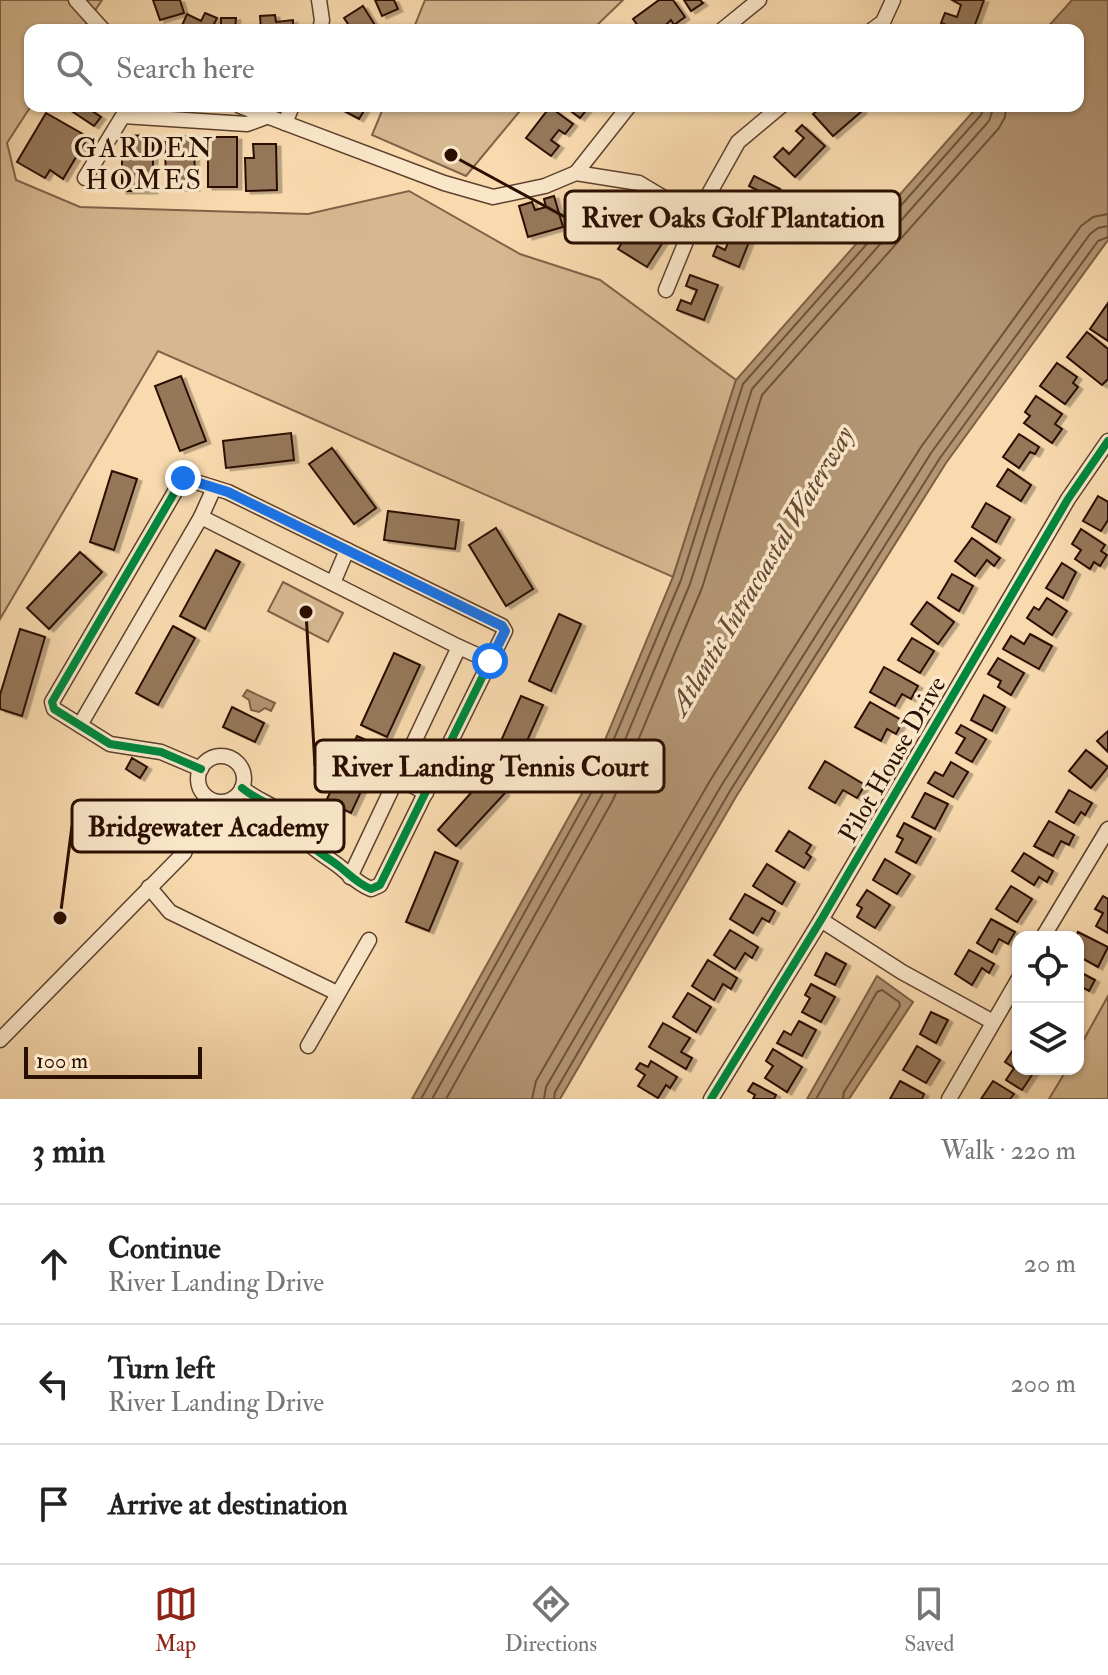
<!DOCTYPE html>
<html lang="en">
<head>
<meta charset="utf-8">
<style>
	:root { --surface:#fff; --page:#f2f2f2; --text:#222; --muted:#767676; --line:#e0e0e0; --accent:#8f2418 }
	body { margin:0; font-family:"IM FELL Double Pica",serif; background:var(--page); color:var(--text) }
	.controls { position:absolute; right:24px; bottom:24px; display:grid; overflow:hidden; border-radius:16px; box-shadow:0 2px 6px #0004 }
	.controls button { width:72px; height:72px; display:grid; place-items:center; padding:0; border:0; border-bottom:2px solid var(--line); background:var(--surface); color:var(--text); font:40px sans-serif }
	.scale { position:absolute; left:24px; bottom:20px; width:178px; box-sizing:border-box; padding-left:8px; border:4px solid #2a0e00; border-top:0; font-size:22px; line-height:28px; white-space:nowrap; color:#2a0e00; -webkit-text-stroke:6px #fae7ca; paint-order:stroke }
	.stop { position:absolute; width:24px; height:24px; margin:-18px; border:6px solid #1a73e8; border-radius:50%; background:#fff }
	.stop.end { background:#1a73e8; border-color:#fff; box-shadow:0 2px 8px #0008 }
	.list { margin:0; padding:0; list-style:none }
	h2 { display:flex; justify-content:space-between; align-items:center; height:104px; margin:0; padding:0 32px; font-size:34px }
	h2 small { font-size:26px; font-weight:400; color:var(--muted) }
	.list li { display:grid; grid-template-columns:52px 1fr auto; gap:24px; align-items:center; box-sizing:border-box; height:120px; padding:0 32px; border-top:2px solid var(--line) }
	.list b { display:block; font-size:30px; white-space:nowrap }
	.list p { margin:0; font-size:26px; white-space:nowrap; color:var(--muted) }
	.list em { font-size:26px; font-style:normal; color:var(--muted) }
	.icon { flex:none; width:44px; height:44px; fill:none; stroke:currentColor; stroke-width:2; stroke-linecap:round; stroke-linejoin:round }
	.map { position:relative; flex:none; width:1108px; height:1099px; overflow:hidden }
	.search { position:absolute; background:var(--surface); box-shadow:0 2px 6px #0004; left:24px; right:24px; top:24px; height:88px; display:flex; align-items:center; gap:20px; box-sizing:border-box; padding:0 28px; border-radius:16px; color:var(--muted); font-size:30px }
	.sheet { height:464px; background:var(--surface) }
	nav { display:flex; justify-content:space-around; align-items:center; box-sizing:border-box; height:112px; border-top:2px solid var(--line); background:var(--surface); font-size:22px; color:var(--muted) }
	nav a { display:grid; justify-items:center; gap:4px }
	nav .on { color:var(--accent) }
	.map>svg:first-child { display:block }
	.green { fill:#d5b790; stroke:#806248; stroke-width:2 }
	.water { fill:#b29573; stroke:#7c5f45; stroke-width:2 }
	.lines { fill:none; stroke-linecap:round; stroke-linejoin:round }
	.shore { stroke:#6e523a; stroke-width:2 }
	.building { fill:#95785a; stroke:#2a0e00; stroke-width:2; filter:url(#shadow) }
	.minor-casing { stroke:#5e412c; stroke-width:17 }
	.minor { stroke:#fae7ca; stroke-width:14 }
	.cycleway-casing { stroke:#fae7ca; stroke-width:13 }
	.cycleway { stroke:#00873e; stroke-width:8 }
	.route { stroke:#1a73e8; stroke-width:10 }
	.labels { text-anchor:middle; stroke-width:7; stroke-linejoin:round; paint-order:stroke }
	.street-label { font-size:26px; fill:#2a0e00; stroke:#fae7ca }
	.neighbourhood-label { font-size:28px; letter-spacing:2px; fill:#2a0e00; stroke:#fae7ca }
	.water-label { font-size:28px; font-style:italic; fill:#674b34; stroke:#fae7ca }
	.leader { fill:none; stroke:#2a0e00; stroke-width:3 }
	.callout-dot { fill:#2a0e00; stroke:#fae7ca; stroke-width:3 }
	.callout { fill:#fae7ca; stroke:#2a0e00; stroke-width:3 }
	.callout-label { font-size:28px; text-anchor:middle; font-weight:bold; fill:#2a0e00 }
</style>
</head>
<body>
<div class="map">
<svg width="1108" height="1099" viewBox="0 0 1108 1099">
	<defs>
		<filter id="shadow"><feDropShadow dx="4.5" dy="2.5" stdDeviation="0" flood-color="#0004"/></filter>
	</defs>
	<rect width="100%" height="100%" fill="#f8daae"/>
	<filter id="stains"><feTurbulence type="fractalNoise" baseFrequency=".0025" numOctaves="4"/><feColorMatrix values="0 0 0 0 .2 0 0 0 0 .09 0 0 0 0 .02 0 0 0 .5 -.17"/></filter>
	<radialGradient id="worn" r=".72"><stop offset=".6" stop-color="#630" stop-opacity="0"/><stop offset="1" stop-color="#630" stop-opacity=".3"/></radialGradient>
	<g class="green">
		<polygon points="0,0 102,0 82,30 30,30 31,106 7,143 16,180 80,207 308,214 409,191 520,254 600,280 736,380 673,577 158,351 0,619"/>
		<polygon points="425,0 623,0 592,30 413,30"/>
		<polygon points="384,106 524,106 466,176 372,135"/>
		<polygon points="283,582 343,613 328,642 268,611"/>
		<polygon points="1108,996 1108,1099 1049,1099 1067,1069 1078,1069 1078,1050"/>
	</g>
	<g class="water">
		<polygon points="1072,0 1108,0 1108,240 946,463 737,795 560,1099 412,1099 585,788 673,577 736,380 978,106 1078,106 1078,30 1045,30"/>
		<polygon points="247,690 275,703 271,711 265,708 259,712 251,710 249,700 243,696"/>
		<polygon points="877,976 913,1002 849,1099 807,1099"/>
	</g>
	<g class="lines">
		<g class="shore">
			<polyline points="421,1099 592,791 681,580 743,384 981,115 984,106"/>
			<polyline points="432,1099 602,795 690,584 752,389 989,121 994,106"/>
			<polyline points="446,1099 613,800 702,588 762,395 999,128 1005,117 1006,106"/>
			<polyline points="532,1099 536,1081 711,779 921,447 1081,226 1093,217 1108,214"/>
			<polyline points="544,1099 546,1087 721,786 931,453 1090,234 1098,228 1108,226"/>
			<polyline points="554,1099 555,1092 730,791 940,458 1098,241 1108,237"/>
			<polyline points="816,1099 877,992 882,990 899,1002 900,1006 844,1092 843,1099"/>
		</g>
	</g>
	<g class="building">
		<polygon points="153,0 180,0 184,13 160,20"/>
		<polygon points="375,0 394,0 398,9 382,16"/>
		<polygon points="659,0 673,0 685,17 674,25 671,20 660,30 641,30 633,19"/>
		<polygon points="684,0 700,0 703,3 691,11"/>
		<polygon points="952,0 984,0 973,30 960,30 941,23 945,13 957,17 961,5"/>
		<polygon points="363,6 378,30 352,30 344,18"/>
		<polygon points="205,13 217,18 211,30 180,30 187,14 201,21"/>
		<polygon points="275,15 276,22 293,20 293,30 261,30 260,16"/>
		<polygon points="221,18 236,18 235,29 251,30 221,30"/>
		<polygon points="64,106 95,106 92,111 101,117 94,126"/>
		<polygon points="335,106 367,106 359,119"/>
		<polygon points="564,106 585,106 588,108 580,118"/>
		<polygon points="823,106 858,106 862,111 833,136 813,114"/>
		<polygon points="550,107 573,124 565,134 559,130 551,140 559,146 551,156 526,138"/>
		<polygon points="46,113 88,137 63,179 50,170 45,178 17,162"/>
		<polygon points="802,125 825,146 795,177 774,157 783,148 789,154 804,138 796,131"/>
		<polygon points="153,135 153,191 122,191 122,136"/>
		<polygon points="194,136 195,188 166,188 165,137"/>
		<rect x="208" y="137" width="29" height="50"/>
		<polygon points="253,144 276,144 277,190 246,191 245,158 254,158"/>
		<polygon points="754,176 780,189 762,224 736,211 741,202 751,207 759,191 749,186"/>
		<polygon points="554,196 563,227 528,237 519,206 532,202 535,210 546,207 544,199"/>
		<polygon points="636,221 646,227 642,235 651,240 655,233 665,239 647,267 618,249"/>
		<polygon points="726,221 753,232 739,267 713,256 717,246 725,250 731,235 722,232"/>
		<polygon points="690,275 718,285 704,320 677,310 681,300 691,304 697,290 686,286"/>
		<polygon points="1108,303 1108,341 1090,329"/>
		<polygon points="1087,332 1108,349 1108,379 1102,385 1067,357"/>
		<polygon points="1057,363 1077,377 1073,383 1078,387 1065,404 1040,386"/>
		<polygon points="181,376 206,441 180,451 155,386"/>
		<polygon points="1036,396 1062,414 1055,424 1062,429 1052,443 1024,423 1030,416 1025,412"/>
		<polygon points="291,433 294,460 226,468 223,441"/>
		<polygon points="1019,434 1039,447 1035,454 1030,452 1019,468 1003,457"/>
		<polygon points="332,448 376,508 354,524 309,464"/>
		<polygon points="1008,469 1031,485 1021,501 997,486"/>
		<polygon points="112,471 137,479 114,550 90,542"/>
		<polygon points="1098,496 1108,502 1108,520 1101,531 1083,521"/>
		<polygon points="986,503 1010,517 996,542 972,527"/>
		<polygon points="388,511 459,520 455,549 384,540"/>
		<polygon points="496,528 533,589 506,606 469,545"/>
		<polygon points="1081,529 1105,545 1101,551 1107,555 1100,566 1094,562 1090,569 1075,559 1081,550 1072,544"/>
		<polygon points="972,538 1000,558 994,566 987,560 975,576 955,561"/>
		<polygon points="216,550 240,562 205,629 180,616"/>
		<polygon points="80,552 102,572 49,629 27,608"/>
		<polygon points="1062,563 1076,572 1063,598 1046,588"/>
		<polygon points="952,574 973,586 959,611 938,598"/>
		<polygon points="1047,598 1067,611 1052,635 1027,618 1034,607 1039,610"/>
		<polygon points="927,602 954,622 938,644 911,624"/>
		<polygon points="559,614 581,624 551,691 529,681"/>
		<polygon points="173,626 195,638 158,705 136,693"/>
		<polygon points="20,629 45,637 22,716 0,709 0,695"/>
		<polygon points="1030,634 1052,646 1039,669 1003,649 1011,636 1024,644"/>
		<polygon points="912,638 934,651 920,673 898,660"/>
		<polygon points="394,653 420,665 387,737 361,725"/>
		<polygon points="998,658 1024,673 1011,695 998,687 1001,681 988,674"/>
		<polygon points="884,667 918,686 911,699 902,694 895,706 870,692"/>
		<polygon points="984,695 1005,707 992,731 971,720"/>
		<polygon points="521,696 543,705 514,770 492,761"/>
		<polygon points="870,702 903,721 896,734 887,729 881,741 855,727"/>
		<polygon points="232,707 264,723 255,742 223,727"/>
		<polygon points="961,725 986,739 972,762 956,753 965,738 956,733"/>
		<polygon points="1108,731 1108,752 1097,741"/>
		<polygon points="357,736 382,747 351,813 326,801"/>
		<polygon points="1086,750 1108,767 1091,788 1069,771"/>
		<polygon points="132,758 147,767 140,778 126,769"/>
		<polygon points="825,761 865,785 857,798 843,790 835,803 809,788"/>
		<polygon points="951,762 968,772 953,797 928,783 935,772 943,776"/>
		<polygon points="486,776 505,793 456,846 438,830"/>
		<polygon points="1069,790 1092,803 1085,815 1081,812 1074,823 1056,812"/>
		<polygon points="925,793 948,804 935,829 912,817"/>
		<polygon points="1049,821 1074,835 1069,845 1061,841 1053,856 1034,846"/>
		<polygon points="904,823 931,837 916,863 896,852 903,839 897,836"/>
		<polygon points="789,831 811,845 806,853 811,857 804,868 776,851"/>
		<polygon points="435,852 458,861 429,931 406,922"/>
		<polygon points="1024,853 1053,871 1047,882 1039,877 1034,885 1012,871"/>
		<polygon points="885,859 910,874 897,894 873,880"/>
		<polygon points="767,864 795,882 782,904 753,886"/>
		<polygon points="1011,886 1032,899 1017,922 996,909"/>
		<polygon points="867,890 890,905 875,928 857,917 862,908 857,905"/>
		<polygon points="745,894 775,911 769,922 762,918 753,933 730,919"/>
		<polygon points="1103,896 1108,899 1108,933 1096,926 1103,913 1095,909"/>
		<polygon points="991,919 1015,932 1008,944 999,939 992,952 977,943"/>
		<polygon points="730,930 758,947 752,958 745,953 735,969 714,955"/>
		<polygon points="1078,932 1108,947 1098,967 1078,956 1078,937 1076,937"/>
		<polygon points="969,950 994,964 989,973 982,968 972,985 955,974"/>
		<polygon points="826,953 846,964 835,985 815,975"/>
		<polygon points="708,960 737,978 731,989 723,984 714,1000 692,986"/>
		<polygon points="1078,971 1095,980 1089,991 1078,985"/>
		<polygon points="811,984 835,997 821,1022 802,1012 810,998 805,995"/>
		<polygon points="688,993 711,1007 696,1032 673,1017"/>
		<polygon points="931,1012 948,1020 936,1043 920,1034"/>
		<polygon points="799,1021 816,1030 802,1056 777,1043 784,1031 791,1035"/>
		<polygon points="663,1023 690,1038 681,1052 692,1058 686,1069 649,1047"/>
		<polygon points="917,1046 940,1060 926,1083 903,1070"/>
		<polygon points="773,1049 802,1067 787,1092 765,1078 773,1066 766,1061"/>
		<polygon points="1013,1050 1018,1053 1018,1069 1036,1069 1022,1090 1006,1080 1014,1068 1005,1062"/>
		<polygon points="651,1061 677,1077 670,1088 666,1085 658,1098 638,1086 645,1075 636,1069 640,1063 648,1067"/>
		<polygon points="900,1081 924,1094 922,1099 890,1099"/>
		<polygon points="993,1081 1014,1094 1010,1099 981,1099"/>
		<polygon points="753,1083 776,1095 774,1099 753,1099 755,1095 748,1091"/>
	</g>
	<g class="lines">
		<defs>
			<g id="minor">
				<polyline points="76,0 103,30"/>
				<polyline points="319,0 322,20 320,30"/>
				<polyline points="722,30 759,0"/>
				<polyline points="872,30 883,22 893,0"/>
				<polyline points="240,106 444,183 493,197 545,186 576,173 629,106"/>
				<polyline points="123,116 247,124 266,117"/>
				<polyline points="285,123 292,106"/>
				<polyline points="576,173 639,183 696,217 738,142 781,106"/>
				<polyline points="85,178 129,106"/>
				<polyline points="666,290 696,217"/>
				<polyline points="201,517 214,488"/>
				<polyline points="333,583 347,550"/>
				<polyline points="459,647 490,661"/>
				<polyline points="80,725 201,517 459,647 350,877"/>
				<circle cx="221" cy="779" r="23"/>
				<path d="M 201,769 L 161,752 L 110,744 L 54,709 L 52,702 L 183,478 L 228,492 L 502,626 L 505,631 L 380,885 L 371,889 C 358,884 350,875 340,867 C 326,856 311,849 300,835 C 297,830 295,823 290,819 C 276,805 259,802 242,788"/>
				<polyline points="397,777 426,793"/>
				<path d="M 256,800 C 266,822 278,830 300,835"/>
				<polyline points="149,887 170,912 337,993"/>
				<polyline points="821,920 902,972 993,1022"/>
				<polyline points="1043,937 1108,829"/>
				<polyline points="0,1040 184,853 209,799"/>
				<polyline points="308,1046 369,940"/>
				<polyline points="711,1099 821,920 1068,499 1108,441"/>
				<polyline points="949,1099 1018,980"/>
			</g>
		</defs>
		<use href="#minor" class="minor-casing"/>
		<use href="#minor" class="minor"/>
		<defs>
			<g id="cycleway">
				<path d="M 201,769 L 161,752 L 110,744 L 54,709 L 52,702 L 183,478 L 228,492 L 502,626 L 505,631 L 380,885 L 371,889 C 358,884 350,875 340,867 C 326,856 311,849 300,835 C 297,830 295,823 290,819 C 276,805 259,802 242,788"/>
				<polyline points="711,1099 821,920 1068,499 1108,441"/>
			</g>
		</defs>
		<use href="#cycleway" class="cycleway-casing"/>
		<use href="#cycleway" class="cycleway"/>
	</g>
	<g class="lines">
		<polyline class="route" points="183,478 228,492 502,626 505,631 490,661"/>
	</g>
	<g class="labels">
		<g class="street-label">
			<text transform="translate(892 759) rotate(-60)" y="9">Pilot House Drive</text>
		</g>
		<g class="neighbourhood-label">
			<text x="144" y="157">GARDEN<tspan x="144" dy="32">HOMES</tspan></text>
		</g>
		<g class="water-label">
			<text transform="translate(761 570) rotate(-59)" y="10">Atlantic Intracoastal Waterway</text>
		</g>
	</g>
	<path class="leader" d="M451 155L565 217M306 612L315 766M60 918L72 826"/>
	<g class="callout-dot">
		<circle cx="451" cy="155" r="8"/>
		<circle cx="306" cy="612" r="8"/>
		<circle cx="60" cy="918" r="8"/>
	</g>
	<g class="callout">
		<rect x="565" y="191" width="335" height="52" rx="8"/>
		<rect x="315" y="740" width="349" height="52" rx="8"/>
		<rect x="72" y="800" width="272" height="52" rx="8"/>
	</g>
	<g class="callout-label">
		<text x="733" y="227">River Oaks Golf Plantation</text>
		<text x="490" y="776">River Landing Tennis Court</text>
		<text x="208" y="836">Bridgewater Academy</text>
	</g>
	<rect width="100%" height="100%" filter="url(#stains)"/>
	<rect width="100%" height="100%" fill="url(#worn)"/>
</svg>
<div class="controls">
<button><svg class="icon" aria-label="locate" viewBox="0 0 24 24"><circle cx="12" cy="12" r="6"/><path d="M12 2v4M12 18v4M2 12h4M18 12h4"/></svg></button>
<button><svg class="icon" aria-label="layers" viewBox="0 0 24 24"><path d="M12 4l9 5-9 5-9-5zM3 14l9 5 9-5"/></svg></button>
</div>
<div class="scale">100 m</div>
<div class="stop" style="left:490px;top:661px"></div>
<div class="stop end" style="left:183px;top:478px"></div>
<div class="search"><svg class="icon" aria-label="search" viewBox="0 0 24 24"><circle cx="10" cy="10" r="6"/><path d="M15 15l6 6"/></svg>Search here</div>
</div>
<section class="sheet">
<h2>3 min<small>Walk · 220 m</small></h2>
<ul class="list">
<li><svg class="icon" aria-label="ahead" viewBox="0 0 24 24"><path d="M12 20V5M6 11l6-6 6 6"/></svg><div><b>Continue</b><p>River Landing Drive</p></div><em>20 m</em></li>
<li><svg class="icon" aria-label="left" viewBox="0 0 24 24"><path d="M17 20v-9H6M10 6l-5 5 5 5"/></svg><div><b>Turn left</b><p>River Landing Drive</p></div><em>200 m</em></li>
<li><svg class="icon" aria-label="arrive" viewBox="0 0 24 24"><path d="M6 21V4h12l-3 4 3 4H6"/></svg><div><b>Arrive at destination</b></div></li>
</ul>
</section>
<nav>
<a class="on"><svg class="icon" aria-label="map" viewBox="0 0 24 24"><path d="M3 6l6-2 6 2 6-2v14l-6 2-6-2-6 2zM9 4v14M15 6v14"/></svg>Map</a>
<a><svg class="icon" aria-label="directions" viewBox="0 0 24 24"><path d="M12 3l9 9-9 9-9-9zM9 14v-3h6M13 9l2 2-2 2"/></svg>Directions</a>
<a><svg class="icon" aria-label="saved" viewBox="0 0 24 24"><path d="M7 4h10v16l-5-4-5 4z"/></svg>Saved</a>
</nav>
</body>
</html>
